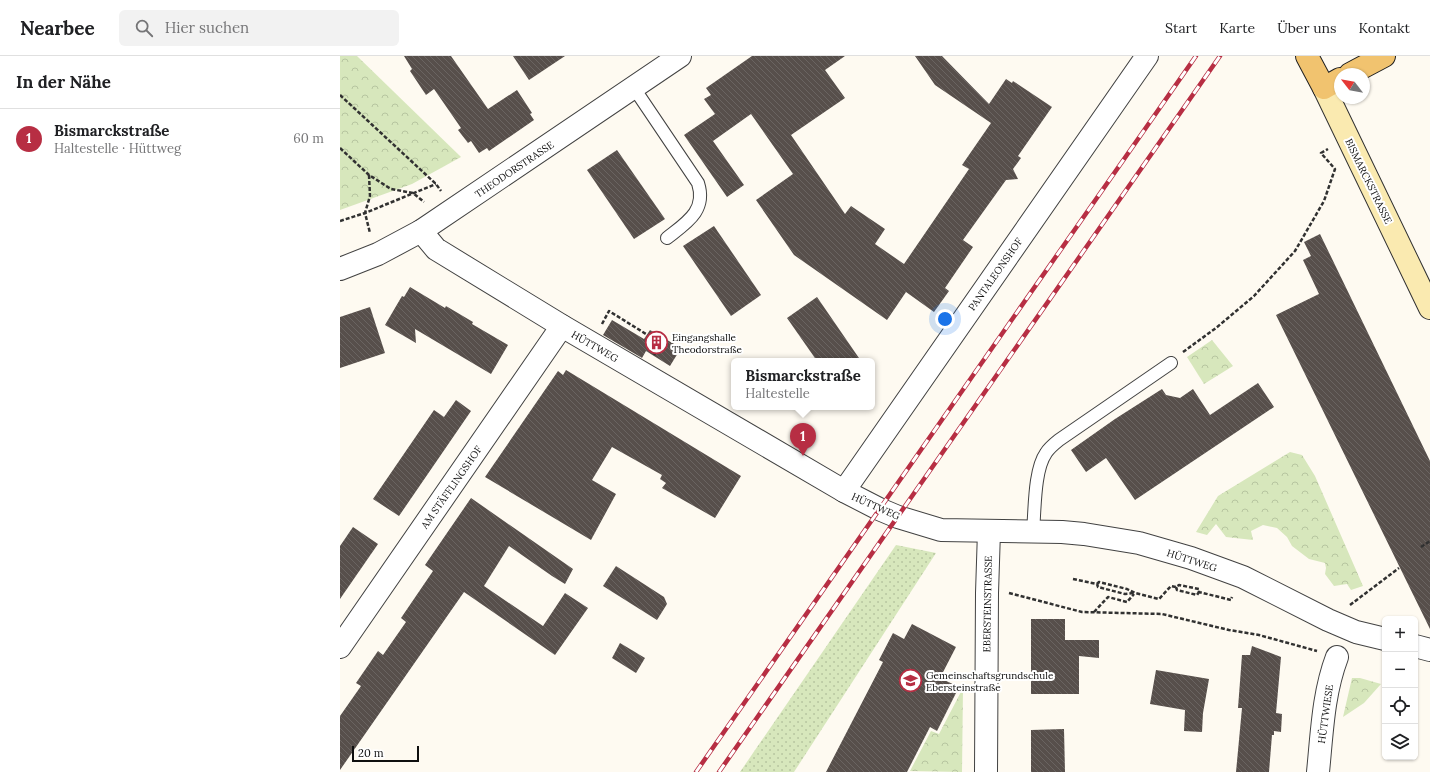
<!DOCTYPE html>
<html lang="de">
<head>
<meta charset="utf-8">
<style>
	:root { --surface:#fff; --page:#f2f2f2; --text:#202124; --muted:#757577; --line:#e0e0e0; --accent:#b72e43 }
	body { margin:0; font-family:Lora,serif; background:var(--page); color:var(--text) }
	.controls { position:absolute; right:12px; bottom:12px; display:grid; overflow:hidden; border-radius:6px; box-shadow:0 1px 3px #0004 }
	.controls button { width:36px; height:36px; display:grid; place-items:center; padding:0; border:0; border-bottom:1px solid var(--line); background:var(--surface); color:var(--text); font:20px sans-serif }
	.compass { position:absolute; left:994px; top:12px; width:36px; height:36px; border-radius:50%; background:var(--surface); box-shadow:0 1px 3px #0004; rotate:301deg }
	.scale { position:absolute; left:12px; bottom:10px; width:67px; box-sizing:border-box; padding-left:4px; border:2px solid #0f0f0f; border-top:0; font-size:11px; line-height:14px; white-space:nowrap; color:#0f0f0f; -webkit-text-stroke:3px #fff; paint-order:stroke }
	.you { position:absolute; left:605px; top:263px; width:14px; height:14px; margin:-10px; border:3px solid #fff; border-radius:50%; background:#1a73e8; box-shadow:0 0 0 6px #1a73e833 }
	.badge { display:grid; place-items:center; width:26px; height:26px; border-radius:50%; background:var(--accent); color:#fff; font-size:13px; font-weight:700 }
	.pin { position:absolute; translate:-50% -33px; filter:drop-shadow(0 1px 2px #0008) }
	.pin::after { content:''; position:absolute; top:21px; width:14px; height:12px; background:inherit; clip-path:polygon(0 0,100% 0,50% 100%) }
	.popup { position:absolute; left:391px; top:302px; width:144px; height:52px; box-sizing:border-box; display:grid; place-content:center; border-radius:6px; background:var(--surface); filter:drop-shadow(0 1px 3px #0005); font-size:13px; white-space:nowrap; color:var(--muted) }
	.popup b { font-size:15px; color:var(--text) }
	.popup::after { content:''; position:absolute; left:50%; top:100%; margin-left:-8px; border:8px solid transparent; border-top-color:var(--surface) }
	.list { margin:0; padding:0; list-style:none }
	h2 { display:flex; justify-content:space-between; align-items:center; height:52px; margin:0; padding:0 16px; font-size:17px }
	h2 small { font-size:13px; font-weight:400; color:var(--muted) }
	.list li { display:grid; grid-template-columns:26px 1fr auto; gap:12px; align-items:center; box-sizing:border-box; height:60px; padding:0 16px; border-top:1px solid var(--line) }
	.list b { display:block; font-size:15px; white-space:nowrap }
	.list p { margin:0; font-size:13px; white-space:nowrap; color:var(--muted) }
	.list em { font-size:13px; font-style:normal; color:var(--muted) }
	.icon { flex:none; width:22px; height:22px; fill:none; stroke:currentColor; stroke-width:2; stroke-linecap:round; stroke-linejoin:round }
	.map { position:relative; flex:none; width:1090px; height:716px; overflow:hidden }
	header { display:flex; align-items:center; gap:24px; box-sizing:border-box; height:56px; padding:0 20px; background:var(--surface); border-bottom:1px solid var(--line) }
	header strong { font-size:19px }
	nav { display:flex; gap:22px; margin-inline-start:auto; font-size:14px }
	.search { width:280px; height:36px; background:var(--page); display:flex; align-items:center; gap:10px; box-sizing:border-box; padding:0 14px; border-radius:6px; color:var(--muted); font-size:15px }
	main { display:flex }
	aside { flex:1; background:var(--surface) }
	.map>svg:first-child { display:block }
	.grass { fill:url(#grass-dots) }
	.park { fill:url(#park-crowns) }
	.building { fill:url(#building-back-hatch) }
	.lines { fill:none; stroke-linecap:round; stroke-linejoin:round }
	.lane-casing { stroke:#424242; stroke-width:14 }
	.street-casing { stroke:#424242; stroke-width:24 }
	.secondary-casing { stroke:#313131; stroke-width:24 }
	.primary-casing { stroke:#202020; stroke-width:24 }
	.path { stroke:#313131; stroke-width:2.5; stroke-dasharray:4 2; stroke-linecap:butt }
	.lane { stroke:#fff; stroke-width:12 }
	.street { stroke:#fff; stroke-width:22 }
	.secondary { stroke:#faeab0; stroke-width:22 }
	.primary { stroke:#f1c36f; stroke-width:22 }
	.rail-casing { stroke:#b72e43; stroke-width:4.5 }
	.rail { stroke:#fff; stroke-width:3; stroke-dasharray:9; stroke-linecap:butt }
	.labels { text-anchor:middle; stroke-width:4; stroke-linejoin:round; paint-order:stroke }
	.street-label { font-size:10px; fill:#0f0f0f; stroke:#fff }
	.poi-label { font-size:10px; fill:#0f0f0f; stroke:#fff; text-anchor:start }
</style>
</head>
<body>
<header>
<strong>Nearbee</strong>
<div class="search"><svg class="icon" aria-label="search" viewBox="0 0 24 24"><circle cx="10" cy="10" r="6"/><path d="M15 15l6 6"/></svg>Hier suchen</div>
<nav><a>Start</a><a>Karte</a><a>Über uns</a><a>Kontakt</a></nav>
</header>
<main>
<aside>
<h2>In der Nähe<small></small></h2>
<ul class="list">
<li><span class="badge">1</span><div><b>Bismarckstraße</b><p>Haltestelle · Hüttweg</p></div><em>60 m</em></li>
</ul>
</aside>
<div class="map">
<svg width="1090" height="716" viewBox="0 0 1090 716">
	<defs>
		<pattern id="grass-dots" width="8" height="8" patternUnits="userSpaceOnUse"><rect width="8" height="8" fill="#d7e7bc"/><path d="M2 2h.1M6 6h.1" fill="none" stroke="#b7c5a0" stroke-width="1.8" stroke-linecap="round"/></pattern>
		<pattern id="park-crowns" width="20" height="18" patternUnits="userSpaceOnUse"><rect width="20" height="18" fill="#d7e7bc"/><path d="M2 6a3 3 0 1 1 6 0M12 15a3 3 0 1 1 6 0" fill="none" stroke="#b7c5a0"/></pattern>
		<pattern id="building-back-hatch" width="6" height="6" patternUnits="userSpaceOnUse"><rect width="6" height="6" fill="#574f4b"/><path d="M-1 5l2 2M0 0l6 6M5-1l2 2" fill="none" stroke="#6a6461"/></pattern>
	</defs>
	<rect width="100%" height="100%" fill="#fefaf1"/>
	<polygon class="grass" points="556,489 596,497 454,716 400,716"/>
	<g class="park">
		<polygon points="0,0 17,0 121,101 72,128 0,154"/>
		<polygon points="872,284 893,310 864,328 847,301"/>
		<polygon points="950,396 962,399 975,420 1023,530 1011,534 1007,528 994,530 985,518 986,512 985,507 969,503 952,490 947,481 937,472 923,469 911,475 913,484 886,481 876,468 867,479 856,476 878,440"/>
		<polygon points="1012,622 1020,622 1041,628 1024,647 1003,661"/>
		<polygon points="623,632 622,716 570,715 591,675 599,678"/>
	</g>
	<g class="building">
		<polygon points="64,0 111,0 148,53 177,34 192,57 190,58 194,64 149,95 147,92 139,97 131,85 128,87 118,74 121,72 94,33 86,39 70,15 72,13"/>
		<polygon points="173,0 225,0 189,24"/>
		<polygon points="412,0 505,0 485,14 505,42 451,79 505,158 511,150 545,173 535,188 564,208 629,113 622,109 651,67 595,29 575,0 602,0 649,48 666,23 672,27 673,25 712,51 678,100 681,102 673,113 678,123 666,124 623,184 633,191 605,232 609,235 594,256 566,236 547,264 454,199 416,144 453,118 411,58 373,85 404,129 387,141 344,79 375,58 364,43 371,39 366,32"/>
		<polygon points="277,94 325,163 294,183 247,114"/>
		<polygon points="374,170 421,239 391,260 343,190"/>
		<polygon points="980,178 1090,405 1090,573 936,259 979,238 963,204 971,200 964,186"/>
		<polygon points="70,231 105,252 106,250 133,266 132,268 168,289 151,318 75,273 76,287 45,269 62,240 64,241"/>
		<polygon points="477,241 521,305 477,305 447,262"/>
		<polygon points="30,251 45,297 0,312 0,261"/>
		<polygon points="272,264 304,283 310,274 341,292 330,310 306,295 302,302 263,279"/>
		<polygon points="226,314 401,420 375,462 322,432 326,427 320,423 322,419 272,391 252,424 276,438 251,484 145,421 218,315 223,319"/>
		<polygon points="918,327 934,351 795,444 766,402 746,416 731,394 775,363 822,333 826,339 840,342 853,333 870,359"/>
		<polygon points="116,344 131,355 59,460 33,443 94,354 104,361"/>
		<polygon points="131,442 233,513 225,528 212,520 169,490 144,530 203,570 225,537 248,552 215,599 124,536 0,714 0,660 21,630 16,627 38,595 43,599 66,566 61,562 93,515 85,509"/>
		<polygon points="13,471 38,488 0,543 0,490"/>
		<polygon points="276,510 324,541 327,548 317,564 263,530"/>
		<polygon points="691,563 725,563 725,584 759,584 759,602 739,600 739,638 691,638"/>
		<polygon points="572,568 616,591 600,622 619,631 597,675 590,671 567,716 486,716 543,606 539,604 553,577 564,583"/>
		<polygon points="280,587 305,602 296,617 272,602"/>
		<polygon points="912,590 941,601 936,657 942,658 941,676 934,675 934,679 932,679 929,716 896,716 902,652 898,652 902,599 910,599"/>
		<polygon points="816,614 869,623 863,657 862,676 844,675 845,654 810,648"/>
		<polygon points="724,673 725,716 691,716 691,674"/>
	</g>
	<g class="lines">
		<defs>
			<g id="lane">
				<path d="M 294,32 L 358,127 C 367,155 346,167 327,182"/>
				<path d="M 693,475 C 695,454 694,414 706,397 C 709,392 714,388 719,384 L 831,307"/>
			</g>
			<g id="street">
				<polyline points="81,175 96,193 222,270 504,435 539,453 558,461 601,474 722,476 744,478 799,487 851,502 903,521 988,564 1016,576 1045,583"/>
				<polyline points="0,213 38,198 81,175 340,0"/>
				<polyline points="504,435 807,0"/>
				<polyline points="1075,590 1090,594"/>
				<polyline points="0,591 222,270"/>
				<polyline points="646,716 647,537 649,475"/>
				<path d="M 978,716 C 982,677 983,638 997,601"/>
			</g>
			<polyline id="secondary" points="984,32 1090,252"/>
			<g id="primary">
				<polyline points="967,0 984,32 1000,23"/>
				<polyline points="1010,18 1044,0"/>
			</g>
		</defs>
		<use href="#lane" class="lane-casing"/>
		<use href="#street" class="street-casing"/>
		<use href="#secondary" class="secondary-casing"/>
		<use href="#primary" class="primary-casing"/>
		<g class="path">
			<polyline points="0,39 96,128 101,135"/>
			<polyline points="0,92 29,119 51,133 73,137 84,146"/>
			<polyline points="29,119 30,140 25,157 30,177"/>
			<polyline points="0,165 25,157 96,128"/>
			<polyline points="262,268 269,255 306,278"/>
			<polyline points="843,296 876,272 914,240 955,195 984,145 995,113 981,97 988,93"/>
			<polyline points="314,299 319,291"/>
			<polyline points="1081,491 1090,485"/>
			<polyline points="733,523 757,528 758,531 785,538 794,537"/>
			<polyline points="757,528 759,526 787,533 795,537 819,543 831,530 836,531 839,529 859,533 859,536 891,544 892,541"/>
			<polyline points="836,531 837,534 857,539 859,536"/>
			<polyline points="669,537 742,556 822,558 889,574 919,579 977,595"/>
			<polyline points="1010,549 1059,512"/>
			<polyline points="754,556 768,541 787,546 794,538"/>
		</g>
		<use href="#lane" class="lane"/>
		<use href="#street" class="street"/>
		<use href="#secondary" class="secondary"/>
		<use href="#primary" class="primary"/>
		<defs>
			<g id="rail">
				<polyline points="356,716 856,0"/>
				<polyline points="379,716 880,0"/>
			</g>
		</defs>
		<use href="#rail" class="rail-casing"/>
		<use href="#rail" class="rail"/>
	</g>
	<defs>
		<symbol id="building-ring" viewBox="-11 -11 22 22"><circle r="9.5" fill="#fff" stroke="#b72e43" stroke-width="1.5"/><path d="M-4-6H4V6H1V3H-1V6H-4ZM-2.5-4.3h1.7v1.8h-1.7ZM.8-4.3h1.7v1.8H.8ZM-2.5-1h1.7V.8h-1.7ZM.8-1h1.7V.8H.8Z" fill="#b72e43"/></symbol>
		<symbol id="school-ring" viewBox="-11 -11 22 22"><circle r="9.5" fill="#fff" stroke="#b72e43" stroke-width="1.5"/><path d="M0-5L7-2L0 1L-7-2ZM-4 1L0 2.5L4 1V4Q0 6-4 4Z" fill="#b72e43"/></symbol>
	</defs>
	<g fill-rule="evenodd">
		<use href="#building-ring" x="304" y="274" width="25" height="25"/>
		<use href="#school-ring" x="558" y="612" width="25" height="25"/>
	</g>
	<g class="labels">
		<g class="street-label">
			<text transform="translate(174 113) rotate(-34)" y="4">THEODORSTRASSE</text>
			<text transform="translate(1029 125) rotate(64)" y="4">BISMARCKSTRASSE</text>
			<text transform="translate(655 218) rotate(-55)" y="4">PANTALEONSHOF</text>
			<text transform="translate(255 290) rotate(30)" y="4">HÜTTWEG</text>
			<text transform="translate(111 431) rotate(-55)" y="4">AM STÄFFLINGSHOF</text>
			<text transform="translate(536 450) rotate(24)" y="4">HÜTTWEG</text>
			<text transform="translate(852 504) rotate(18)" y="4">HÜTTWEG</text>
			<text transform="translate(647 548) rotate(-89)" y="4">EBERSTEINSTRASSE</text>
			<text transform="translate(985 658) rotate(-82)" y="4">HÜTTWIESE</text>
		</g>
		<g class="poi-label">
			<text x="332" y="285">Eingangshalle<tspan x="332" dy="12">Theodorstraße</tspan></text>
			<text x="586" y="623">Gemeinschaftsgrundschule<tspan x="586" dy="12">Ebersteinstraße</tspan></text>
		</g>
	</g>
</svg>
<div class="controls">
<button>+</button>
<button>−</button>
<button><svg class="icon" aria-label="locate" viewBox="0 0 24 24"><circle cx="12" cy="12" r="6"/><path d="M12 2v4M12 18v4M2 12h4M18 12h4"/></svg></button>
<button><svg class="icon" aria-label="layers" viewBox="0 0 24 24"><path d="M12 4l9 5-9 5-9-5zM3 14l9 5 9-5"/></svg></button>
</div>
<svg class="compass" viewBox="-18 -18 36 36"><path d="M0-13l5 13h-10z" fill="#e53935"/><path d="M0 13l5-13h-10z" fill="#757577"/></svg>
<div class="scale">20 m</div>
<div class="you"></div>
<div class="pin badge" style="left:463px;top:400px">1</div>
<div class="popup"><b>Bismarckstraße</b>Haltestelle</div>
</div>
</main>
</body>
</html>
